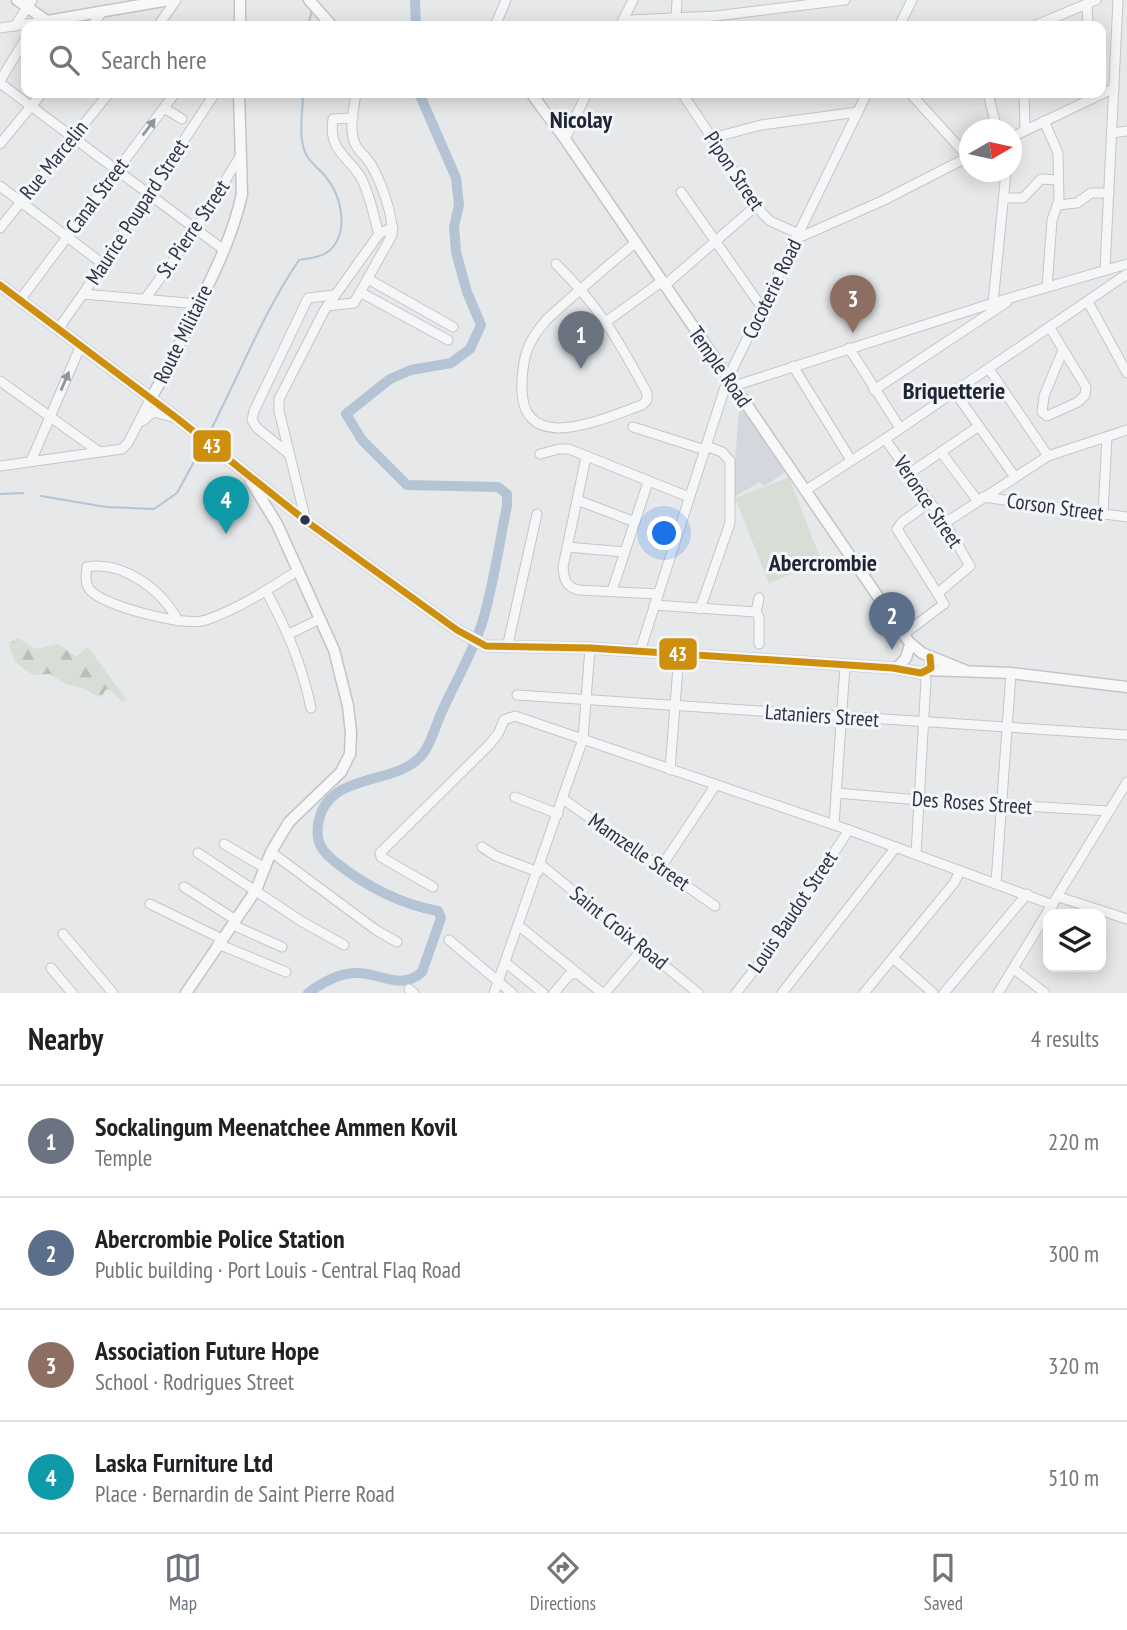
<!DOCTYPE html>
<html lang="en">
<head>
<meta charset="utf-8">
<style>
	:root { --surface:#fff; --page:#f6f6f6; --text:#202124; --muted:#757577; --line:#e0e0e0; --accent:#6c737f }
	body { margin:0; font-family:"PT Sans Narrow",sans-serif; background:var(--page); color:var(--text) }
	.controls { position:absolute; right:21px; bottom:21px; display:grid; overflow:hidden; border-radius:14px; box-shadow:0 4px 18px #0003 }
	.controls button { width:63px; height:63px; display:grid; place-items:center; padding:0; border:0; border-bottom:2px solid var(--line); background:var(--surface); color:var(--text); font:35px sans-serif }
	.compass { position:absolute; left:959px; top:119px; width:63px; height:63px; border-radius:50%; background:var(--surface); box-shadow:0 4px 18px #0003; rotate:81deg }
	.you { position:absolute; left:665px; top:534px; width:24px; height:24px; margin:-18px; border:5px solid #fff; border-radius:50%; background:#1a73e8; box-shadow:0 0 0 10px #1a73e833 }
	.badge { display:grid; place-items:center; width:46px; height:46px; border-radius:50%; background:var(--accent); color:#fff; font-size:23px; font-weight:700 }
	.pin { position:absolute; translate:-50% -58px; filter:drop-shadow(0 2px 4px #0008) }
	.pin::after { content:''; position:absolute; top:37px; width:24px; height:21px; background:inherit; clip-path:polygon(0 0,100% 0,50% 100%) }
	.list { margin:0; padding:0; list-style:none }
	h2 { display:flex; justify-content:space-between; align-items:center; height:91px; margin:0; padding:0 28px; font-size:30px }
	h2 small { font-size:23px; font-weight:400; color:var(--muted) }
	.list li { display:grid; grid-template-columns:46px 1fr auto; gap:21px; align-items:center; box-sizing:border-box; height:112px; padding:0 28px; border-top:2px solid var(--line) }
	.list b { display:block; font-size:26px; white-space:nowrap }
	.list p { margin:0; font-size:23px; white-space:nowrap; color:var(--muted) }
	.list em { font-size:23px; font-style:normal; color:var(--muted) }
	.icon { flex:none; width:38px; height:38px; fill:none; stroke:currentColor; stroke-width:2; stroke-linecap:round; stroke-linejoin:round }
	.map { position:relative; flex:none; width:1127px; height:993px; overflow:hidden }
	.search { position:absolute; background:var(--surface); box-shadow:0 4px 18px #0003; left:21px; right:21px; top:21px; height:77px; display:flex; align-items:center; gap:18px; box-sizing:border-box; padding:0 24px; border-radius:14px; color:var(--muted); font-size:26px }
	.sheet { height:539px; background:var(--surface) }
	nav { display:flex; justify-content:space-around; align-items:center; box-sizing:border-box; height:98px; border-top:2px solid var(--line); background:var(--surface); font-size:19px; color:var(--muted) }
	nav a { display:grid; justify-items:center; gap:4px }
	nav .on { color:var(--accent) }
	.map>svg:first-child { display:block }
	.built { fill:#d4d7dd }
	.forest { fill:url(#forest-firs) }
	.garden { fill:#d6ded6 }
	.lines { fill:none; stroke-linecap:round; stroke-linejoin:round }
	.stream { stroke:#b4c4d5; stroke-width:2 }
	.river { stroke:#b4c4d5; stroke-width:10 }
	.minor-casing { stroke:#c4c6c8; stroke-width:11 }
	.major-casing { stroke:#c2c5c8; stroke-width:13 }
	.minor { stroke:#f5f6f7; stroke-width:9 }
	.major { stroke:#f8f8f8; stroke-width:10 }
	.bus-1-casing { stroke:#f4f6f9; stroke-width:12 }
	.bus-1 { stroke:#ce8f0e; stroke-width:7 }
	.oneway { fill:#90959e }
	.bus-dot { fill:#2b3445; stroke:#f4f6f9; stroke-width:2.5 }
	.labels { text-anchor:middle; stroke-width:6; stroke-linejoin:round; paint-order:stroke }
	.street-label { font-size:21px; fill:#2b3445; stroke:#f4f6f9 }
	.quarter-label { font-size:24px; font-weight:bold; fill:#1d2536; stroke:#f4f6f9 }
	.line-badge { stroke:#f4f6f9; stroke-width:2.5 }
	.badge-label { font-size:19px; text-anchor:middle; font-weight:bold; fill:#fff }
</style>
</head>
<body>
<div class="map">
<svg width="1127" height="993" viewBox="0 0 1127 993">
	<defs>
		<pattern id="forest-firs" width="22" height="20" patternUnits="userSpaceOnUse" patternTransform="scale(1.75)"><rect width="22" height="20" fill="#d6ded6"/><path d="M5 1l3.5 6h-7zM16 11l3.5 6h-7z" fill="#b8bfb9"/></pattern>
	</defs>
	<rect width="100%" height="100%" fill="#e6e8ea"/>
	<polygon class="built" points="743,407 787,471 766,485 763,486 760,482 732,498 739,409"/>
	<polygon class="forest" points="18,638 36,649 58,644 76,657 88,647 126,699 122,702 110,690 106,689 102,696 98,697 83,688 65,684 50,674 33,675 15,662 9,646 10,643"/>
	<polygon class="garden" points="789,477 822,563 769,583 735,498"/>
	<g class="lines">
		<g class="stream">
			<polyline points="308,26 312,10"/>
			<path d="M 207,437 C 238,379 261,316 299,260 C 311,258 325,257 333,247 C 349,227 340,194 326,177 C 319,168 309,163 305,152 C 298,135 303,111 303,93"/>
			<polyline points="0,494 23,493"/>
			<polyline points="41,496 106,507 154,509 177,493 203,445"/>
		</g>
		<g class="river">
			<polyline points="415,0 416,26"/>
			<path d="M 308,993 C 320,984 338,974 354,973 C 379,971 400,992 422,972 L 441,918 L 438,911 C 400,904 364,885 334,861 C 321,850 316,842 318,825 C 326,768 400,789 425,751 C 433,738 437,721 444,707 C 457,679 474,650 483,620 C 494,583 499,544 507,506 L 507,494 L 498,487 L 407,485 L 362,440 L 346,414 L 390,379 L 411,370 L 451,363 L 470,349 L 481,325 L 467,292 L 456,252 L 454,227 L 459,205 L 456,178 L 419,93"/>
		</g>
		<defs>
			<g id="minor">
				<polyline points="1087,4 1088,26"/>
				<polyline points="676,17 677,0"/>
				<polyline points="630,20 716,16 845,0"/>
				<polyline points="15,26 32,0"/>
				<polyline points="92,26 102,12"/>
				<polyline points="158,26 176,0"/>
				<polyline points="495,26 506,0"/>
				<polyline points="620,26 633,0"/>
				<polyline points="899,26 912,0"/>
				<polyline points="1034,26 1096,0"/>
				<polyline points="0,28 47,21 54,26"/>
				<polyline points="0,81 26,38"/>
				<polyline points="0,83 224,250"/>
				<polyline points="682,93 762,213 770,221 799,234"/>
				<polyline points="910,93 968,157"/>
				<polyline points="988,93 997,130"/>
				<polyline points="1024,93 1025,130"/>
				<polyline points="164,108 182,119"/>
				<path d="M 353,118 L 333,119 C 328,149 346,155 360,176 C 370,193 373,215 379,234"/>
				<polyline points="1044,121 1058,153 1059,200 1052,220 1047,287"/>
				<polyline points="1112,133 1127,131"/>
				<polyline points="1012,137 1114,88"/>
				<polyline points="712,138 761,125 858,112"/>
				<polyline points="565,139 587,93"/>
				<polyline points="0,144 42,93"/>
				<polyline points="0,186 103,264"/>
				<polyline points="681,192 763,309"/>
				<polyline points="1004,198 1023,198 1041,179 1058,180"/>
				<polyline points="1058,205 1077,203 1091,193 1109,193"/>
				<polyline points="0,228 109,93"/>
				<polyline points="798,238 882,201 970,156"/>
				<path d="M 556,264 C 599,306 619,341 647,393 L 647,400 L 642,405 C 602,419 518,459 522,382 C 523,358 527,343 543,324 C 549,316 559,309 566,302 C 589,282 612,262 635,243"/>
				<polyline points="1105,269 1118,0"/>
				<polyline points="368,279 453,327"/>
				<polyline points="664,286 757,205"/>
				<polyline points="360,292 448,340"/>
				<polyline points="83,294 199,304"/>
				<polyline points="145,299 196,229 239,158"/>
				<polyline points="20,300 175,93"/>
				<polyline points="1088,302 1127,373"/>
				<polyline points="993,303 1006,172"/>
				<path d="M 327,306 L 354,303 L 392,235 C 394,216 380,179 370,163 C 365,155 357,151 354,141 C 349,127 354,108 356,93"/>
				<polyline points="607,321 661,282"/>
				<polyline points="1050,328 1086,387 1085,395 1078,402 1047,416 1042,412 1044,396 1063,350"/>
				<polyline points="58,329 83,294 215,93"/>
				<polyline points="849,348 900,428"/>
				<polyline points="793,366 851,460"/>
				<polyline points="989,369 1048,456"/>
				<polyline points="0,381 98,451"/>
				<polyline points="734,386 993,303 1127,264"/>
				<polyline points="874,390 1007,302"/>
				<polyline points="954,391 1015,477"/>
				<polyline points="143,421 153,412 173,417"/>
				<polyline points="633,427 705,450"/>
				<polyline points="885,439 945,523 970,566 938,593"/>
				<polyline points="941,452 977,500"/>
				<polyline points="289,454 257,428 252,420 254,411 308,298 334,295"/>
				<polyline points="540,454 559,449 569,449 689,497"/>
				<path d="M 586,457 L 563,567 C 564,580 566,587 579,590 L 658,594"/>
				<polyline points="31,461 81,345"/>
				<polyline points="0,466 122,449 128,443 151,398"/>
				<polyline points="910,473 979,426"/>
				<polyline points="806,490 885,439 1127,274"/>
				<polyline points="983,497 1127,517"/>
				<polyline points="577,500 635,522"/>
				<polyline points="1103,514 1107,437"/>
				<polyline points="306,521 279,411 279,399 324,311 379,234 393,227"/>
				<polyline points="945,523 1048,456 1127,430"/>
				<polyline points="567,547 625,552"/>
				<path d="M 266,591 C 288,632 301,662 311,708"/>
				<polyline points="612,591 648,482"/>
				<polyline points="654,605 756,612 759,617 759,644"/>
				<polyline points="700,609 730,523 730,461 722,452 706,446"/>
				<polyline points="756,612 759,598"/>
				<path d="M 178,621 C 163,591 123,560 87,567 C 86,575 84,585 92,592 C 108,607 185,627 206,620 C 238,609 269,589 297,571"/>
				<polyline points="289,634 320,619"/>
				<polyline points="904,634 944,604 897,529 902,522 930,502"/>
				<polyline points="507,648 537,514"/>
				<polyline points="640,651 728,378 867,93"/>
				<polyline points="517,695 1127,735"/>
				<polyline points="670,770 679,654"/>
				<polyline points="836,793 919,800 1109,811"/>
				<polyline points="515,797 558,814"/>
				<polyline points="563,799 715,906"/>
				<polyline points="834,825 845,666"/>
				<polyline points="224,844 265,868"/>
				<polyline points="482,847 496,856 538,872"/>
				<polyline points="271,852 376,930 397,942"/>
				<polyline points="198,853 301,921 344,945"/>
				<polyline points="916,854 926,680 924,673"/>
				<polyline points="540,864 698,993"/>
				<polyline points="661,867 715,786"/>
				<polyline points="996,883 1011,673"/>
				<polyline points="184,887 236,920"/>
				<polyline points="433,887 381,857 380,853 488,746 498,734 504,720 515,716 849,830 1053,905"/>
				<polyline points="1059,897 1127,919"/>
				<polyline points="150,904 222,939"/>
				<polyline points="233,925 282,947"/>
				<polyline points="518,925 602,993"/>
				<polyline points="63,934 113,993"/>
				<polyline points="449,940 512,993"/>
				<polyline points="218,944 286,972"/>
				<polyline points="893,958 933,993"/>
				<polyline points="505,962 543,993"/>
				<polyline points="51,968 72,993"/>
				<polyline points="1014,969 1045,993"/>
				<polyline points="409,989 414,993"/>
				<polyline points="494,993 583,739 590,648"/>
				<polyline points="554,993 570,974 578,974"/>
				<polyline points="605,993 644,947"/>
				<polyline points="736,993 766,955 849,830"/>
				<polyline points="782,993 896,847"/>
				<polyline points="864,993 954,883 960,871"/>
				<polyline points="944,993 1027,894"/>
				<polyline points="998,993 1127,782"/>
			</g>
			<g id="major">
				<polyline points="17,0 47,21 169,0"/>
				<polyline points="309,0 332,26"/>
				<polyline points="240,26 240,0"/>
				<polyline points="531,93 565,139 909,642 922,653 964,670"/>
				<polyline points="0,285 178,419 306,521 457,630 486,646 590,648 893,668 921,673 931,668 930,657"/>
				<path d="M 151,398 C 165,375 176,350 189,325 C 209,283 232,240 242,194 L 239,93"/>
				<polyline points="899,666 906,658 909,648"/>
				<polyline points="929,670 1011,673 1127,687"/>
				<polyline points="186,993 256,890 271,852 289,822 341,772 350,754 351,733 348,706 334,650 277,524 250,480"/>
			</g>
		</defs>
		<use href="#minor" class="minor-casing"/>
		<use href="#major" class="major-casing"/>
		<use href="#minor" class="minor"/>
		<use href="#major" class="major"/>
		<defs>
			<polyline id="bus-1" points="0,285 178,419 306,521 457,630 486,646 590,648 893,668 921,673 931,668 930,657"/>
		</defs>
		<use href="#bus-1" class="bus-1-casing"/>
		<use href="#bus-1" class="bus-1"/>
	</g>
	<defs><path id="oneway-solid" d="M-6-.8H1V-3.2L6.5 0L1 3.2V.8H-6Z" transform="scale(1.75)"/></defs>
	<g class="oneway">
		<use href="#oneway-solid" transform="translate(149 127) rotate(-53)"/>
		<use href="#oneway-solid" transform="translate(65 381) rotate(-67)"/>
	</g>
	<circle class="bus-dot" cx="305" cy="520" r="6"/>
	<g class="labels">
		<g class="street-label">
			<text transform="translate(54 160) rotate(-51)" y="7">Rue Marcelin</text>
			<text transform="translate(734 171) rotate(56)" y="7">Pipon Street</text>
			<text transform="translate(97 196) rotate(-53)" y="7">Canal Street</text>
			<text transform="translate(137 212) rotate(-57)" y="7">Maurice Poupard Street</text>
			<text transform="translate(193 229) rotate(-56)" y="7">St. Pierre Street</text>
			<text transform="translate(772 289) rotate(-64)" y="7">Cocoterie Road</text>
			<text transform="translate(183 334) rotate(-64)" y="7">Route Militaire</text>
			<text transform="translate(720 367) rotate(55)" y="7">Temple Road</text>
			<text transform="translate(928 502) rotate(56)" y="7">Veronce Street</text>
			<text transform="translate(1055 507) rotate(8)" y="7">Corson Street</text>
			<text transform="translate(822 716) rotate(4)" y="7">Lataniers Street</text>
			<text transform="translate(972 803) rotate(4)" y="7">Des Roses Street</text>
			<text transform="translate(639 852) rotate(35)" y="7">Mamzelle Street</text>
			<text transform="translate(793 912) rotate(-56)" y="7">Louis Baudot Street</text>
			<text transform="translate(619 928) rotate(39)" y="7">Saint Croix Road</text>
		</g>
		<g class="quarter-label">
			<text x="581" y="128">Nicolay</text>
			<text x="954" y="399">Briquetterie</text>
			<text x="823" y="571">Abercrombie</text>
		</g>
	</g>
	<g class="line-badge">
		<rect x="192" y="429" width="40" height="34" rx="7" fill="#ce8f0e"/>
		<rect x="658" y="637" width="40" height="34" rx="7" fill="#ce8f0e"/>
	</g>
	<g class="badge-label">
		<text x="212" y="453">43</text>
		<text x="678" y="661">43</text>
	</g>
</svg>
<div class="controls">
<button><svg class="icon" aria-label="layers" viewBox="0 0 24 24"><path d="M12 4l9 5-9 5-9-5zM3 14l9 5 9-5"/></svg></button>
</div>
<svg class="compass" viewBox="-18 -18 36 36"><path d="M0-13l5 13h-10z" fill="#e53935"/><path d="M0 13l5-13h-10z" fill="#757577"/></svg>
<div class="you"></div>
<div class="pin badge" style="left:581px;top:369px;background:#6b7280">1</div>
<div class="pin badge" style="left:892px;top:650px;background:#5c6f8a">2</div>
<div class="pin badge" style="left:853px;top:333px;background:#8d6e63">3</div>
<div class="pin badge" style="left:226px;top:534px;background:#0f9aa8">4</div>
<div class="search"><svg class="icon" aria-label="search" viewBox="0 0 24 24"><circle cx="10" cy="10" r="6"/><path d="M15 15l6 6"/></svg>Search here</div>
</div>
<section class="sheet">
<h2>Nearby<small>4 results</small></h2>
<ul class="list">
<li><span class="badge" style="background:#6b7280">1</span><div><b>Sockalingum Meenatchee Ammen Kovil</b><p>Temple</p></div><em>220 m</em></li>
<li><span class="badge" style="background:#5c6f8a">2</span><div><b>Abercrombie Police Station</b><p>Public building · Port Louis - Central Flaq Road</p></div><em>300 m</em></li>
<li><span class="badge" style="background:#8d6e63">3</span><div><b>Association Future Hope</b><p>School · Rodrigues Street</p></div><em>320 m</em></li>
<li><span class="badge" style="background:#0f9aa8">4</span><div><b>Laska Furniture Ltd</b><p>Place · Bernardin de Saint Pierre Road</p></div><em>510 m</em></li>
</ul>
</section>
<nav>
<a class="on"><svg class="icon" aria-label="map" viewBox="0 0 24 24"><path d="M3 6l6-2 6 2 6-2v14l-6 2-6-2-6 2zM9 4v14M15 6v14"/></svg>Map</a>
<a><svg class="icon" aria-label="directions" viewBox="0 0 24 24"><path d="M12 3l9 9-9 9-9-9zM9 14v-3h6M13 9l2 2-2 2"/></svg>Directions</a>
<a><svg class="icon" aria-label="saved" viewBox="0 0 24 24"><path d="M7 4h10v16l-5-4-5 4z"/></svg>Saved</a>
</nav>
</body>
</html>
